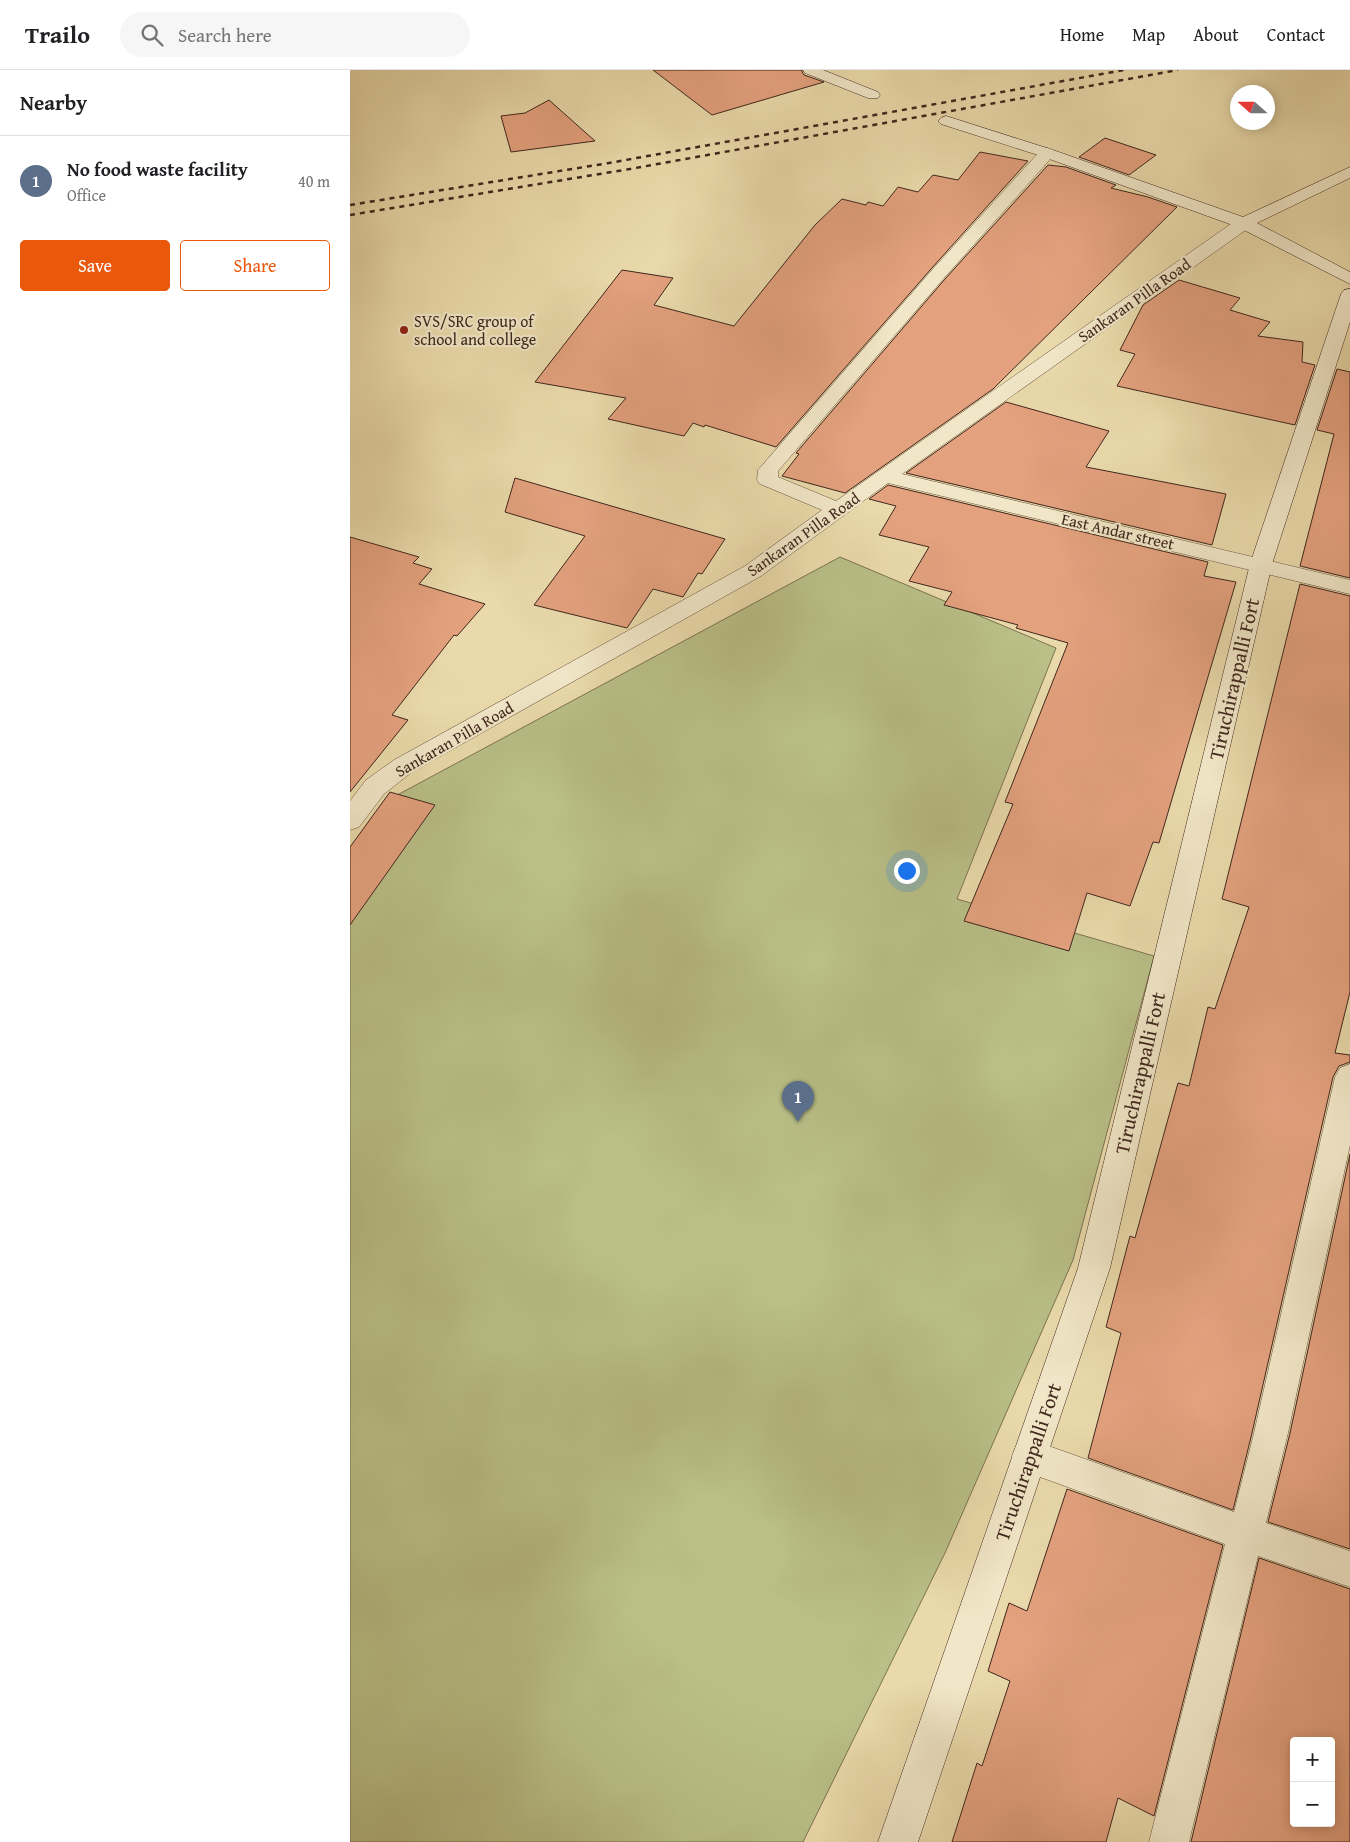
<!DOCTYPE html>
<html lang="en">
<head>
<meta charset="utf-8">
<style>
	:root { --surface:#fff; --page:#f6f6f6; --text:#202124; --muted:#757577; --line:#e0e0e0; --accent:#ea580c }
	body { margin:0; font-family:"Gentium Book Plus",serif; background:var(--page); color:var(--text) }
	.controls { position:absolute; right:15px; bottom:15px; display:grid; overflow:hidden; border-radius:5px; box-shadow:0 2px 12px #0003 }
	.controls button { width:45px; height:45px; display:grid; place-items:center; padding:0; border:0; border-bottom:1px solid var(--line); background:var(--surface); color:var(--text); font:25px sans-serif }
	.compass { position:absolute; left:880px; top:15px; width:45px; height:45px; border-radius:50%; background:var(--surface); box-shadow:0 2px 12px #0003; rotate:291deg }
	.you { position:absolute; left:556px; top:800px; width:18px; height:18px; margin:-12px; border:4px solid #fff; border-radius:50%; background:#1a73e8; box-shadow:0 0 0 8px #1a73e833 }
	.badge { display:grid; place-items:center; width:32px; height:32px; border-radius:50%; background:var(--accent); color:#fff; font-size:16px; font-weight:700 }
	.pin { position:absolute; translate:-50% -41px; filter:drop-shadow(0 1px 2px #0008) }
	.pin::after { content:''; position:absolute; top:26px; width:18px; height:15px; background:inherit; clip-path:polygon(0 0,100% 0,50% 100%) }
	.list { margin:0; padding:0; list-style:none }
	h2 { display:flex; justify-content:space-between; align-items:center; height:65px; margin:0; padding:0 20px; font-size:21px }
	h2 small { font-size:16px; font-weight:400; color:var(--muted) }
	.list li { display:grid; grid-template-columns:32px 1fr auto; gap:15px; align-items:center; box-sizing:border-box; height:90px; padding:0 20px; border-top:1px solid var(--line) }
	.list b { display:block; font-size:19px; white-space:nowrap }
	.list p { margin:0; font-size:16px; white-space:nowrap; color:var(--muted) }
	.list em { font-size:16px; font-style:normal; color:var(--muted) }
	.actions { display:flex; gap:10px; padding:15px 20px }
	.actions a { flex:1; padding:11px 0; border:1px solid var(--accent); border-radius:5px; text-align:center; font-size:18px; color:var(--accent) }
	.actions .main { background:var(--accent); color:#fff }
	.icon { flex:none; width:28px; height:28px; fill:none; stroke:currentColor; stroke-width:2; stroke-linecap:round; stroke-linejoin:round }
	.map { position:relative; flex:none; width:1000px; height:1772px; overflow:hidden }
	header { display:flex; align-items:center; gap:30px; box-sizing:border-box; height:70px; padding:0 25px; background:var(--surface); border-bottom:1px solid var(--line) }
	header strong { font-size:24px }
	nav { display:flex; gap:28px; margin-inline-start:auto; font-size:18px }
	.search { width:350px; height:45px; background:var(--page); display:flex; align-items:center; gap:12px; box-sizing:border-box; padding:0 18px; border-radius:28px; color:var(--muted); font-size:19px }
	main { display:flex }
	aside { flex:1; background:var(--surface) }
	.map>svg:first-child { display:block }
	.green { fill:#b9bf87; stroke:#7c7252 }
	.building { fill:#e3a17e; stroke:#40261d; fill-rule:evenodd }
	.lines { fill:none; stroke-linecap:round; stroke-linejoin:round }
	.street-casing { stroke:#6a5340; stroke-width:1 }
	.secondary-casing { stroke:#40261d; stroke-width:1 }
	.street { fill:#f1e7c8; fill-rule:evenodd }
	.secondary { fill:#f1e7c8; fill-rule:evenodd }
	.rail { stroke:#40261d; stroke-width:2.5; stroke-dasharray:5 5; stroke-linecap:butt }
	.poi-dot { fill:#8f2418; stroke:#f1e7c8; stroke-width:2 }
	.labels { text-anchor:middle; stroke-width:4.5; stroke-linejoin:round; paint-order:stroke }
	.far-street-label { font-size:16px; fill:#40261d; stroke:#f1e7c8 }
	.far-poi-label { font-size:16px; fill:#40261d; stroke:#f1e7c8; text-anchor:start }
	.street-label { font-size:20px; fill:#40261d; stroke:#f1e7c8 }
</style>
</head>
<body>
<header>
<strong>Trailo</strong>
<div class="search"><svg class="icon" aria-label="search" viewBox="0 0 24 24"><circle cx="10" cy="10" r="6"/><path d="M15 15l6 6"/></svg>Search here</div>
<nav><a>Home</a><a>Map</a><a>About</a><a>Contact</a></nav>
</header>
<main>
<aside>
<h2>Nearby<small></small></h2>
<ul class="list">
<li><span class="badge" style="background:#5c6f8a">1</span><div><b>No food waste facility</b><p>Office</p></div><em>40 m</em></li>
</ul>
<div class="actions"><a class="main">Save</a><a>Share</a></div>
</aside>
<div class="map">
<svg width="1000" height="1772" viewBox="0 0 1000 1772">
	<rect width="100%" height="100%" fill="#eadaab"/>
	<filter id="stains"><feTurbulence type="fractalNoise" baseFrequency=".004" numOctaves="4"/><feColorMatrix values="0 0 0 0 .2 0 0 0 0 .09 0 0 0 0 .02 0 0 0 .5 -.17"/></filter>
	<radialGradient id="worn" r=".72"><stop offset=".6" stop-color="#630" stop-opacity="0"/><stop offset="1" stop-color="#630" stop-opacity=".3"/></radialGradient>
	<polygon class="green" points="490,487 706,578 607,829 804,886 723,1190 595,1483 453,1772 0,1772 0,786 38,730"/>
	<g class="building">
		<polygon points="303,0 451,0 454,5 474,12 362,45"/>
		<polygon points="199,30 245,71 161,82 151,46 175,43"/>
		<polygon points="755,68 806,85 779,105 729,87"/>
		<polygon points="630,82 678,91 581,199 426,377 355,355 354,357 343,353 334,366 258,349 276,328 185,312 272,200 323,208 304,235 384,256 465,155 492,129 516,135 518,132 533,136 548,117 568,122 583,105 608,110"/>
		<polygon points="698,95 716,97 766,115 761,118 798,127 827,137 643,319 495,423 432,406 449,384 446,383 595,209"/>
		<polygon points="829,210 890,228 880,240 920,252 908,266 953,272 952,292 965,295 945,355 767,316 785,284 770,280 793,235"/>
		<polygon points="987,299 1000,302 1000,508 950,496 984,364 967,360"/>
		<polygon points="656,332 759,361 736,397 876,424 862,475 556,403"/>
		<polygon points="165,408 375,469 352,504 348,503 333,527 303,519 277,558 184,535 235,466 155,442"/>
		<polygon points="538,415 858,492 854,506 886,512 809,773 803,772 780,836 737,823 719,881 614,851 663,734 655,732 718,573 666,558 668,555 594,535 602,522 559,511 579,477 529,465 546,436 519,429"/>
		<polygon points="0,467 69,487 63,493 82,499 69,514 135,534 107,566 104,565 42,645 58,650 0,722"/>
		<polygon points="950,514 1000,526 1000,922 985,983 1000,985 1000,992 989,996 983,1007 902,1363 883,1440 738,1388 771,1263 756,1257 780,1166 785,1168 828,1013 839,1016 858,937 865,939 899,837 872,829"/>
		<polygon points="40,722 85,735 0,855 0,777"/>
		<polygon points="1000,1084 1000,1479 918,1452 940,1363"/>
		<polygon points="717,1419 873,1475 804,1746 768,1728 756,1772 602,1772 627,1693 632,1696 660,1611 638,1601 659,1533 677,1541"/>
		<path d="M 909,1488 L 1000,1519 L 1000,1772 L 841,1772 ZM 944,1671 L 981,1671 L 981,1753 L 944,1753 Z"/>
	</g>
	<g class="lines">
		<defs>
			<g id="street">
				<polygon points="697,78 703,80 705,83 703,86 594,208 428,401 428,407 486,431 888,149 900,149 902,153 900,157 552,404 1000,510 1000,524 538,413 411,506 62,702 34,724 9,757 0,760 0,731 16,710 44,690 395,496 472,440 410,414 407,410 408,400 582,200 691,80"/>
				<polygon points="1000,994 1000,1075 938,1363 916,1453 1000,1481 1000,1517 908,1486 839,1772 799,1772 875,1474 679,1403 667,1398 662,1386 667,1374 679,1369 884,1442 904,1363 985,1007 990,998"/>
			</g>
			<g id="secondary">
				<polygon points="453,0 473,0 528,22 530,25 528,28 518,28 455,3"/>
				<polygon points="596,46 703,80 893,147 1000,97 1000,108 907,153 1000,202 1000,214 888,157 691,86 591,54 588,51 591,48"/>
				<polygon points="1000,219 1000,252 922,494 760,1198 568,1772 528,1772 728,1198 900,494 991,224 994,220"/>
			</g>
		</defs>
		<use href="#street" class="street-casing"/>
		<use href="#secondary" class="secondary-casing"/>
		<use href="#street" class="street"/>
		<use href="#secondary" class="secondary"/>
		<g class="rail">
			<polyline points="0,135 259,93 774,0"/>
			<polyline points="0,145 280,99 828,0"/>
		</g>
	</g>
	<circle class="poi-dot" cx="54" cy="260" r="5"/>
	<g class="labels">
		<g class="far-street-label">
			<text transform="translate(784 230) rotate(-35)" y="6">Sankaran Pilla Road</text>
			<text transform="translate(768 461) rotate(13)" y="6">East Andar street</text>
			<text transform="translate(453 464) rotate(-35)" y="6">Sankaran Pilla Road</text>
			<text transform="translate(104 669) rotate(-30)" y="6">Sankaran Pilla Road</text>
		</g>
		<g class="far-poi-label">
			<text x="64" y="257">SVS/SRC group of<tspan x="64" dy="18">school and college</tspan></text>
		</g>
		<g class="street-label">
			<text transform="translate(884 609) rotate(-77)" y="7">Tiruchirappalli Fort</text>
			<text transform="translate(790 1003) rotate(-77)" y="7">Tiruchirappalli Fort</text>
			<text transform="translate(678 1392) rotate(-71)" y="7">Tiruchirappalli Fort</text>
		</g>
	</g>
	<rect width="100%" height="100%" filter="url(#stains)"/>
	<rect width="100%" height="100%" fill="url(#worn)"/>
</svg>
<div class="controls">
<button>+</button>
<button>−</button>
</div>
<svg class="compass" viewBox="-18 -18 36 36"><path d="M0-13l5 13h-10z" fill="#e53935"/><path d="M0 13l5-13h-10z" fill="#757577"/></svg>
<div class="you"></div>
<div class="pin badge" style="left:448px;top:1052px;background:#5c6f8a">1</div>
</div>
</main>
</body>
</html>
